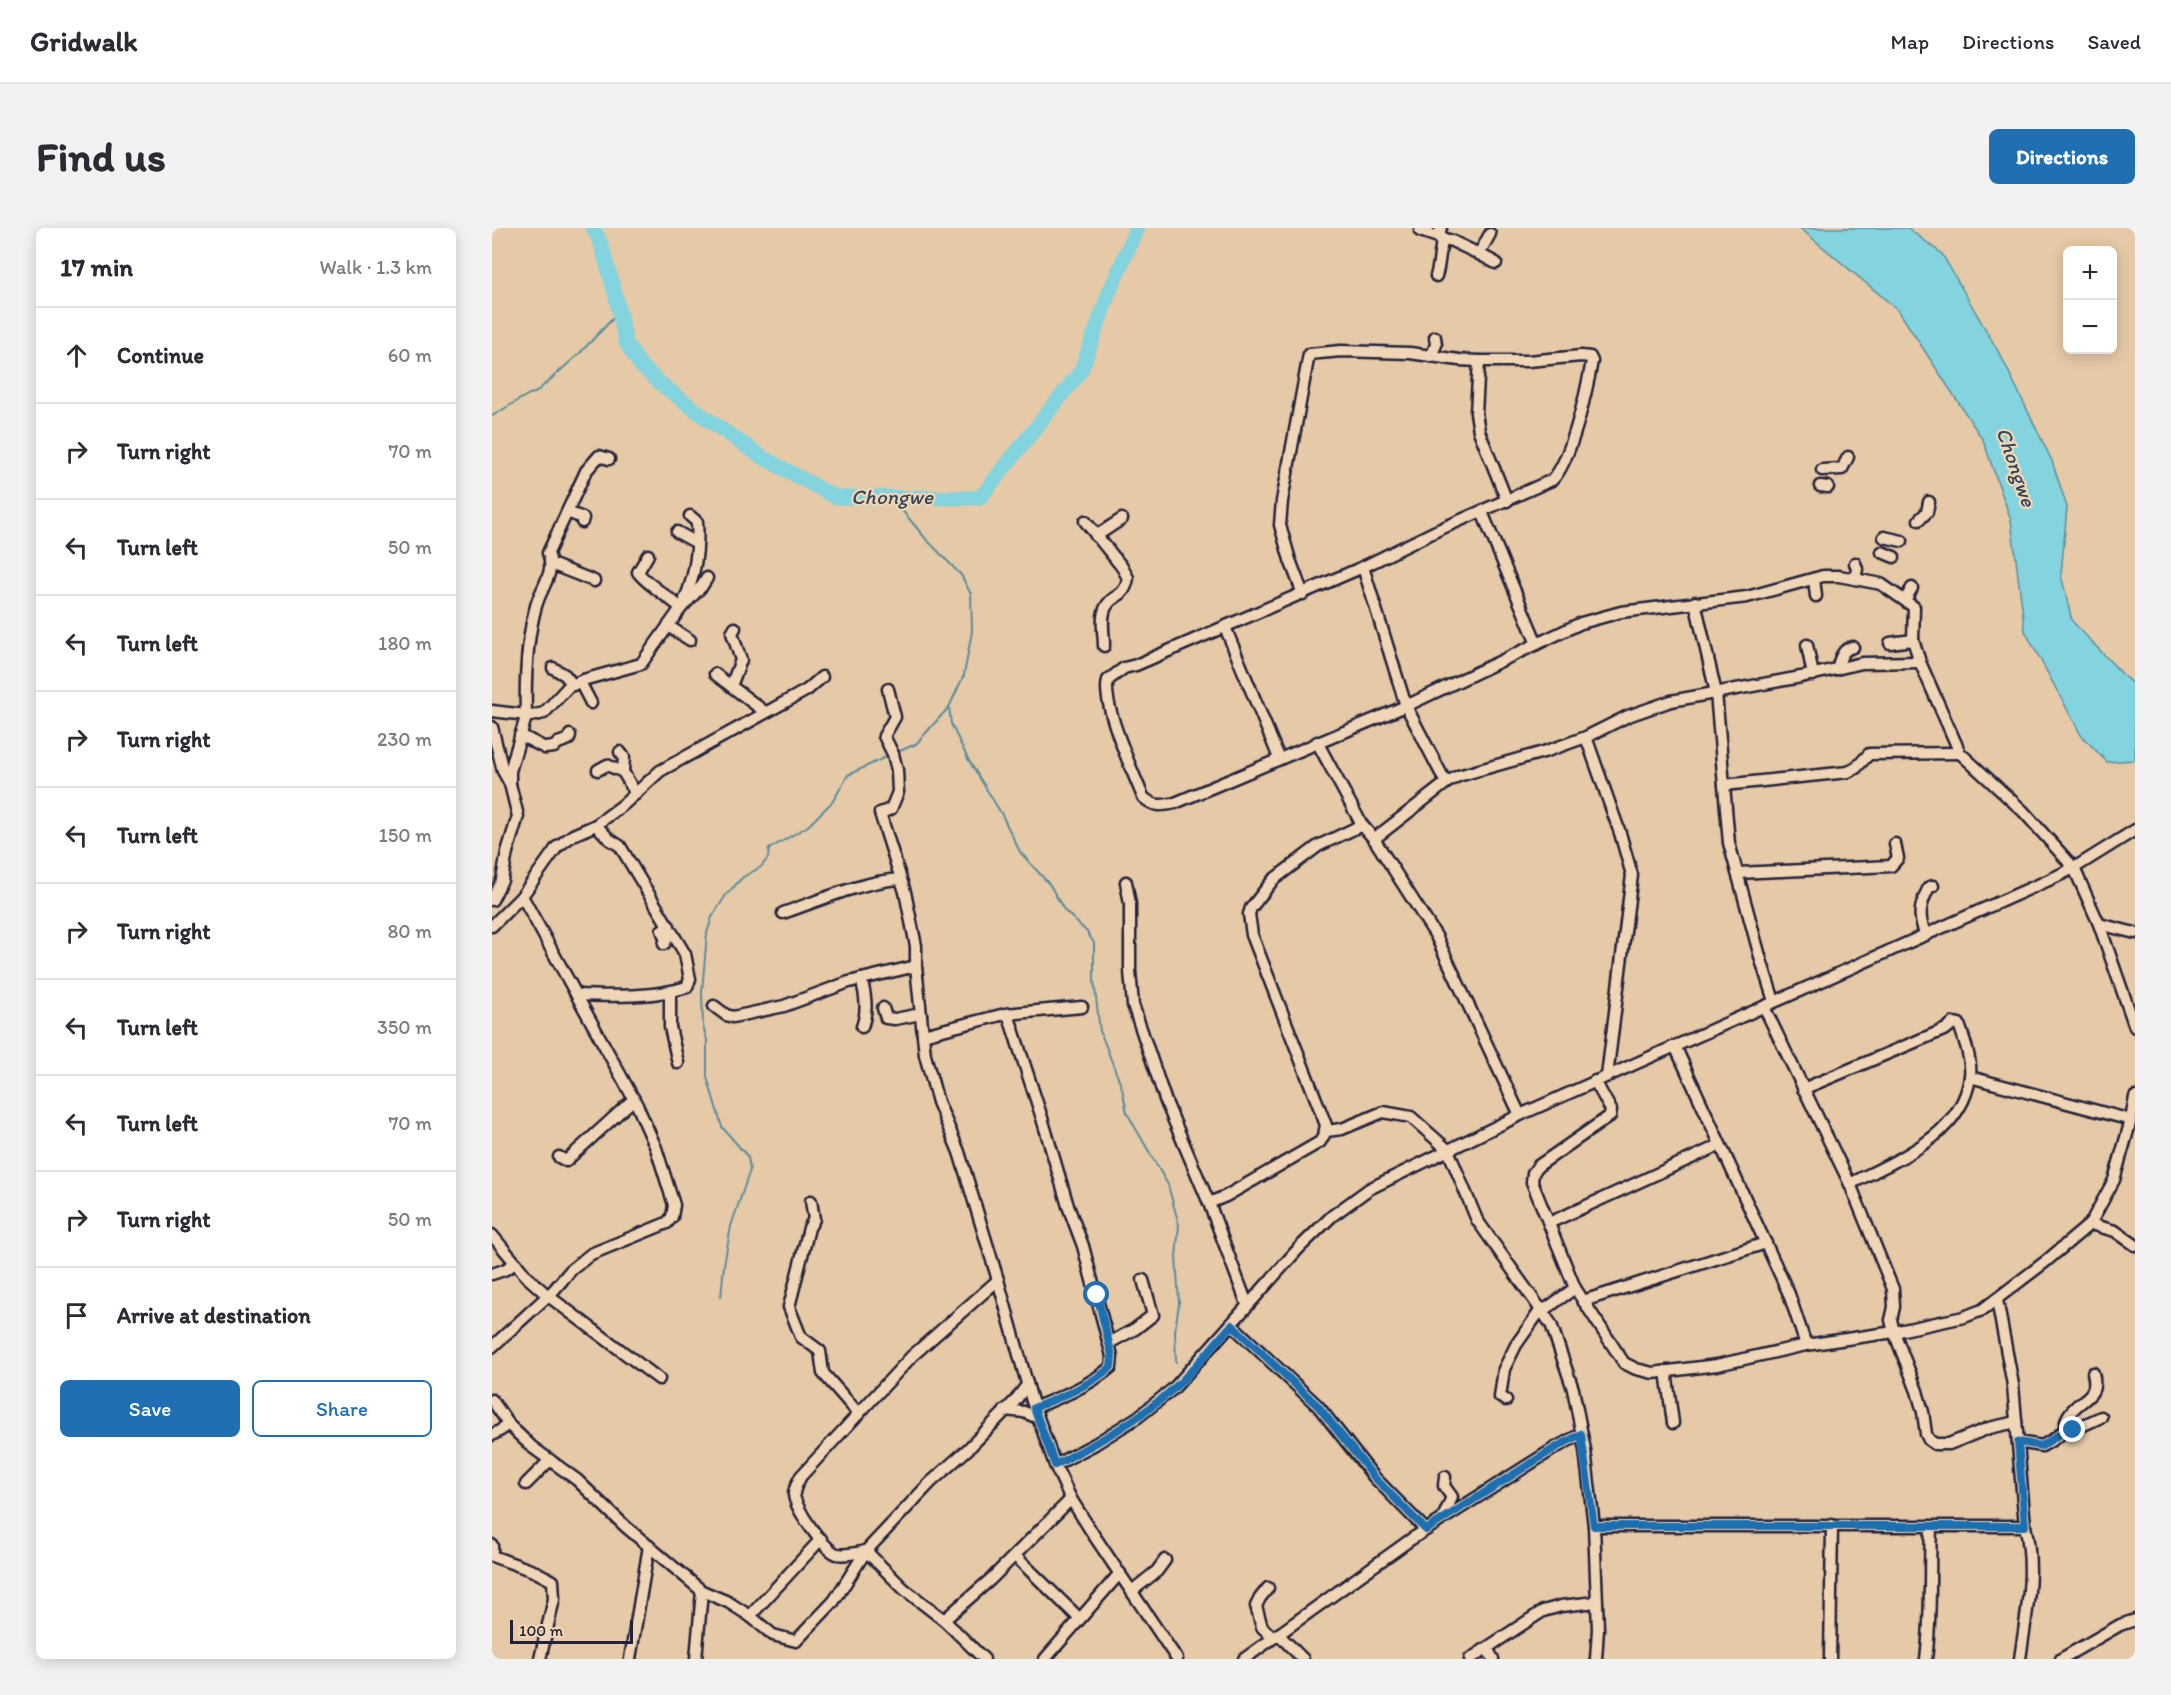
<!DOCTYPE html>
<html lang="en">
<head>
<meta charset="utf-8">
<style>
	:root { --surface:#fff; --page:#f2f2f3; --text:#2b2b33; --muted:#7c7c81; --line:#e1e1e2; --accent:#1f6fb2 }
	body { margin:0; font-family:Itim,sans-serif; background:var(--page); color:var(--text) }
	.controls { position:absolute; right:18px; top:18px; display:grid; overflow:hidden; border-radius:9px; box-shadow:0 3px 15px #0003 }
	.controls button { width:54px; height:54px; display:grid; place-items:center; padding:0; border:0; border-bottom:2px solid var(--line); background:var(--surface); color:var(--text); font:30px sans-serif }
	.scale { position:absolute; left:18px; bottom:15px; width:123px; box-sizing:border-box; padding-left:6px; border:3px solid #22223b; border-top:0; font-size:16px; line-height:21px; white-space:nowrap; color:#22223b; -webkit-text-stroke:4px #f0d6b7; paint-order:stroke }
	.stop { position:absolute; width:18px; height:18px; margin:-14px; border:4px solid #1f6fb2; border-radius:50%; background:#fff }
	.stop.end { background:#1f6fb2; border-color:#fff; box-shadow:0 2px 6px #0008 }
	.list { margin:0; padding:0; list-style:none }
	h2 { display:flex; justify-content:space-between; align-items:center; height:78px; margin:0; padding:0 24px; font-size:26px }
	h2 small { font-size:20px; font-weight:400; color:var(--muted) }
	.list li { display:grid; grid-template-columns:39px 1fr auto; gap:18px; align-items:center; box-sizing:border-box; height:96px; padding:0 24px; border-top:2px solid var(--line) }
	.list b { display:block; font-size:22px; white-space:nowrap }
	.list em { font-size:20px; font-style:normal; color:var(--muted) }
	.actions { display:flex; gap:12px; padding:18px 24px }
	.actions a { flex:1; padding:14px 0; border:2px solid var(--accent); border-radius:9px; text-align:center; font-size:21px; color:var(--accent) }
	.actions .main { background:var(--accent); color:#fff }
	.icon { flex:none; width:33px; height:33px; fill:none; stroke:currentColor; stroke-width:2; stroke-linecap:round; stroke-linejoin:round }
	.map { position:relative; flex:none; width:1643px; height:1431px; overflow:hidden; border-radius:9px }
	header { display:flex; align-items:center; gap:36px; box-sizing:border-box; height:84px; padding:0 30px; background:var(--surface); border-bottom:2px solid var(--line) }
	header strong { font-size:28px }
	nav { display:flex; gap:33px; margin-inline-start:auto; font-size:21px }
	.intro { display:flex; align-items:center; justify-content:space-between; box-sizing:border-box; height:144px; padding:0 36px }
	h1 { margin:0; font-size:42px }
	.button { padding:15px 27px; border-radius:9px; background:var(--accent); color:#fff; font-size:21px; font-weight:700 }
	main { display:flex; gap:36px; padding:0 36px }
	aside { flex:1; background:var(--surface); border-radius:9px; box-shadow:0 3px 15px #0003 }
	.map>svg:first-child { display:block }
	.water { fill:#83d4de; stroke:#5c8d9d; stroke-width:1.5 }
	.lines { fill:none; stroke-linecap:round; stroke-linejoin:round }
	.stream { stroke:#5c8d9d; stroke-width:2 }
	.river { stroke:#83d4de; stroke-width:15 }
	.minor-casing { stroke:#22223b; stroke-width:15 }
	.minor { stroke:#f0d6b7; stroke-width:10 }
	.route { stroke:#1f6fb2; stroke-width:8 }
	.labels { text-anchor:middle; stroke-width:4.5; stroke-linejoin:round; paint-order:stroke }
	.water-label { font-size:21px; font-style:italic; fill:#35465c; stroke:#f0d6b7 }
</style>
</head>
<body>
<header>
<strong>Gridwalk</strong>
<nav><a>Map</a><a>Directions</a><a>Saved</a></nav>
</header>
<div class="intro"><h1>Find us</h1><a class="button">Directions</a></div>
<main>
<aside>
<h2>17 min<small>Walk · 1.3 km</small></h2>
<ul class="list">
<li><svg class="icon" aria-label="ahead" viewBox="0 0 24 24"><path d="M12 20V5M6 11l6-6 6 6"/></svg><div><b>Continue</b></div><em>60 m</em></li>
<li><svg class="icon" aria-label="right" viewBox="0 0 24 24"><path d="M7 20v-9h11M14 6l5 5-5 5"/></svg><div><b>Turn right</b></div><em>70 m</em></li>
<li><svg class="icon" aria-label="left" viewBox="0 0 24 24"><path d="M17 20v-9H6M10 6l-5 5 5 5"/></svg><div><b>Turn left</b></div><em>50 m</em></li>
<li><svg class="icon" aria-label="left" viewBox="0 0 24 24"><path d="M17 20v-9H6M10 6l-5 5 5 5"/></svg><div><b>Turn left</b></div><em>180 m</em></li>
<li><svg class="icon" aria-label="right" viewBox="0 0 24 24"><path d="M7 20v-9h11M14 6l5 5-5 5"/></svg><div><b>Turn right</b></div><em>230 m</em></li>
<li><svg class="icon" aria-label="left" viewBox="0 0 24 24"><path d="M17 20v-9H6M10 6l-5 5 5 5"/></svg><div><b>Turn left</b></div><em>150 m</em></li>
<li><svg class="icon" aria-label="right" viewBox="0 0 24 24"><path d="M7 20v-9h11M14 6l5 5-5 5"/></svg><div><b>Turn right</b></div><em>80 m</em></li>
<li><svg class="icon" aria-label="left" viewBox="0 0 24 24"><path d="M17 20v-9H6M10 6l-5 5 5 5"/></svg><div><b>Turn left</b></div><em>350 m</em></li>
<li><svg class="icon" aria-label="left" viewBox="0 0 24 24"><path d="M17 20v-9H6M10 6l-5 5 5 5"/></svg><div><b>Turn left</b></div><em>70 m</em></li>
<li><svg class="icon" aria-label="right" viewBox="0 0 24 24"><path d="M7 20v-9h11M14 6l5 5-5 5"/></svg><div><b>Turn right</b></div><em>50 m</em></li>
<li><svg class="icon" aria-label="arrive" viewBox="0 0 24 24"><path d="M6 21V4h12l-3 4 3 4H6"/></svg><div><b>Arrive at destination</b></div></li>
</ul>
<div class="actions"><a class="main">Save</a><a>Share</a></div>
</aside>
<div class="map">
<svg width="1643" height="1431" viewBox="0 0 1643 1431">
	<rect width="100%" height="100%" fill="#e6c9a7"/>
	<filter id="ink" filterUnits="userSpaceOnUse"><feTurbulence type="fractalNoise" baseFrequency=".0167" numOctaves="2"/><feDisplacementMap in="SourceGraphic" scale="12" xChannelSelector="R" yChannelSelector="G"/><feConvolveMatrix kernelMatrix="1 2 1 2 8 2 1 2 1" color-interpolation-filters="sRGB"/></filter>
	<g filter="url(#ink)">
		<polygon class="water" points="1308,0 1416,0 1450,26 1510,130 1560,233 1575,279 1569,347 1580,393 1637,453 1643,455 1643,532 1615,534 1589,507 1533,403 1519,292 1491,212 1406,82"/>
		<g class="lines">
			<g class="stream">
				<polyline points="0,188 37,166 43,165 87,126 127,84"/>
				<polyline points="399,269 434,311 469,347 479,366 480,403 472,447 457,479 424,516 403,525"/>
				<polyline points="457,479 459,496 476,531 509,585 528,624 558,657 572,682 595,704 602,715 602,753 608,803 630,860 635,885 676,957 687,997 684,1029 687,1075 683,1103 684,1134"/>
				<polyline points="229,1069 232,1037 239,998 258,942 256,929 230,899 215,849 215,812 211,798 210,764 215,705 220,689 234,667 251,649 269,639 276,630 277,621 316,598 341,573 356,547 398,527"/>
			</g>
			<polyline class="river" points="101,0 109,16 123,65 134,115 148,137 169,156 219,194 270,229 343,269 488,270 589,143 617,65 645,0"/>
			<defs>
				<g id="minor">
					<polyline points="929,0 928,3 946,9"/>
					<polyline points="949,0 946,9 960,13 987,26"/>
					<polyline points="998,6 987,26 1004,35"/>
					<path d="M 944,48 C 948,36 947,24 951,10"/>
					<polyline points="939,128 944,117 943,109"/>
					<polyline points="987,133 984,185 987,203 1015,273"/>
					<polyline points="1330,242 1350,241 1356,229"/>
					<polyline points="1328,258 1336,259"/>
					<polyline points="75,284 91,290 90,294"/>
					<polyline points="990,284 1045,416"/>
					<polyline points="1427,292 1435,284 1437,274"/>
					<path d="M 593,293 L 630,339 L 636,350 C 632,372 621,365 614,379 C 608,389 612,406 612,418"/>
					<polyline points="185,304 205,315"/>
					<polyline points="604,308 630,291"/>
					<polyline points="1392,309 1410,313"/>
					<polyline points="1390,324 1402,329"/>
					<path d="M 156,327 L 146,344 C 150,352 179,371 189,380"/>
					<polyline points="1363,335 1365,341 1363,351"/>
					<polyline points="59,336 102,353"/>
					<polyline points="871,339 914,478 954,555"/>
					<polyline points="1322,351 1324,368"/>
					<path d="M 811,366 L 798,332 L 788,297 L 790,273 L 817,126 L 849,123 L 918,125 L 967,132 L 987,133 L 1036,133 L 1089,128 L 1098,129 L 1100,133 C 1095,161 1079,234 1060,252 L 944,303 L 871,339 L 644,437 L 632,440 L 616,452 C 609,475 641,544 651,569 C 662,579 669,578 683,575 L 914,478 L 1089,395 L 1129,384 L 1255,369 L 1331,348 L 1347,348 L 1389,356 L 1422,379 L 1421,412 L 1428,434 L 1468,525 L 1531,583 L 1582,640 L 1607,696 L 1643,799"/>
					<path d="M 193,371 C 203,348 207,319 205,294 L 198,288"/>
					<polyline points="1413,372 1420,360"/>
					<polyline points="1203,374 1224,465 1237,615 1269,732 1282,773"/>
					<polyline points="176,398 198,412"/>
					<polyline points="733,399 787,530"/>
					<polyline points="1398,415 1421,412"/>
					<polyline points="1315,417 1321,447"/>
					<polyline points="61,440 73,447 81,457"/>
					<path d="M 1345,441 C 1348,431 1350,421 1361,419"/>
					<polyline points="223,446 273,484"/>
					<polyline points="88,454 99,475"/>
					<polyline points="239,458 249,432 240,405 243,400"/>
					<polyline points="396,461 403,489 392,508 401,526 405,542 406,564 399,581 388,585 413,664 424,718 424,738 433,827 446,874 467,924 506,1052 540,1173 563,1237 579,1271 601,1306 685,1431"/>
					<polyline points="0,483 34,487"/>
					<path d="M 34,489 C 33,453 34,413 44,378 C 49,359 64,345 56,325 L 94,243 L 107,228 L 117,231"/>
					<polyline points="0,499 11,543 18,556 26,588 15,624 10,652 0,672"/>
					<polyline points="28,507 53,520 62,519 66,515 77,511 78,507"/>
					<polyline points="1094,509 1128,605 1140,647 1115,848"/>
					<polyline points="128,524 132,529 131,544"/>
					<polyline points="106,542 115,537 131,544 144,566"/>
					<polyline points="18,556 18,543 34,489 52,485 76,459 91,452 149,436 189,380 210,358 215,350"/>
					<polyline points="1232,557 1356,544 1364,540 1377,526 1468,525"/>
					<polyline points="104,597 131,577 168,543 315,462 330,449"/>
					<polyline points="870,597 882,611 944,708 1028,887"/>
					<polyline points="882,611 954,555 966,548 1055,523 1094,509 1136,488 1179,473 1309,449 1370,435 1428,434"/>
					<polyline points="1245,645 1399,638 1406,630 1403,616"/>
					<polyline points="634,654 638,676 638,743 641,777 674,874 717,975 755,1076"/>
					<path d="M 291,685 C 329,672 368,654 408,651"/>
					<polyline points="1607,696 1643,705"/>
					<path d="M 0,698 L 30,668 L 65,619 L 81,607 L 104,597 L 117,611 L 128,618 L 193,726 L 198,751 L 195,759 C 160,770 122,768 85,767"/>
					<path d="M 1434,707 C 1425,688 1428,677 1437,659 L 1441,658"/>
					<polyline points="172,716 174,713 170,702 177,698"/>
					<path d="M 369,751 C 374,767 376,783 370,799"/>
					<polyline points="178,765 178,799 186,835"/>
					<polyline points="222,778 234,787 241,789 292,778 357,754 424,738"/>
					<polyline points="1272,779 1358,956 1401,1061 1402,1079 1399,1092 1402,1104 1425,1163 1431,1184 1434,1206 1437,1212 1443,1216 1457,1216 1497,1200 1524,1194"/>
					<polyline points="391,780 394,790 403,791 429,786"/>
					<path d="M 516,786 L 550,890 L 576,978 L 591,1018 L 620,1128 L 619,1139 C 597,1158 569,1169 542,1180"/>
					<polyline points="431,807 513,786 590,779"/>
					<polyline points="1183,818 1297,1066 1314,1117"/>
					<polyline points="1478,849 1639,892"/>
					<polyline points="1103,853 1119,882 1118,888 1046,938 1041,945 1040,954 1083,1060 1132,1135 1144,1141 1161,1145 1225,1137 1314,1117 1402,1104 1472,1089 1490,1082 1553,1034 1598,996 1622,952 1639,892 1643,869"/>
					<path d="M 1311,861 L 1454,801 L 1461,795 L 1467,796 L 1468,799 C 1473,814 1480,833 1478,849 C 1470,908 1404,932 1358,956"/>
					<polyline points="834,903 850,901 891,884 919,889 956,922 985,992 1059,1096 1081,1161 1093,1222 1102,1298 1106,1401 1104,1431"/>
					<polyline points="67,929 74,933 142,871"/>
					<polyline points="319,973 322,991 317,1000 297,1079 309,1109 328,1123 331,1145 367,1186"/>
					<polyline points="717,975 734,968 828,914 832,907 834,897 760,707 757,686 759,680 781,652 826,618 870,597 825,514"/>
					<polyline points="1057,995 1228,917"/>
					<polyline points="1598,996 1623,1003 1643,1017"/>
					<polyline points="0,1007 35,1049 55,1067 167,1151"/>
					<polyline points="0,1046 12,1042 24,1035"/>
					<polyline points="1505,1072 1521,1157 1533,1298"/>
					<polyline points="1091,1073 1274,1015"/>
					<polyline points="1051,1083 1083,1060"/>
					<polyline points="740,1097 826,1178 882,1249 934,1302"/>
					<polyline points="617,1115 643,1101 661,1087 651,1052"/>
					<polyline points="0,1119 61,1063 79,1042 99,1026 175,995 180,989 182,977 164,920 145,877 30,668"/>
					<polyline points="1174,1143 1181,1195"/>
					<polyline points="0,1172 18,1198 40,1219 85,1252 134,1299 210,1363 236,1374 258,1388 281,1407 304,1413 342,1373 374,1323 438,1255 476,1221 523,1173 535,1157"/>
					<polyline points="1014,1172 1008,1169 1012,1141 1024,1117 1050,1080"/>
					<polyline points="513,1182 532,1184 546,1190"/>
					<path d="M 1572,1203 C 1573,1198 1574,1192 1576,1188 C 1587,1169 1608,1172 1601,1145"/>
					<polyline points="0,1207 9,1202 16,1195"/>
					<polyline points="1526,1214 1550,1218 1562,1211 1572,1203 1581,1202 1609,1189"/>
					<polyline points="563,1237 603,1216 646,1189 682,1160 807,1020 840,988 877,961 1028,887 1557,652 1582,640 1643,602"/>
					<polyline points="34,1256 58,1232"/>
					<polyline points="951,1290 960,1269 952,1258 953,1249"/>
					<path d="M 1102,1298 L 1533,1298 C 1544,1341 1534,1388 1528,1431"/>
					<polyline points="0,1317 0,1323"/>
					<path d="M 374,1323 C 365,1325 354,1328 345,1326 C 332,1322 302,1279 302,1266 C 302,1260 306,1254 309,1248 L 420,1128 L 506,1052"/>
					<polyline points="374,1323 412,1361 452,1392 492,1431"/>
					<polyline points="0,1328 44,1344 61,1353 62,1371 48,1431"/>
					<polyline points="523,1328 587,1390"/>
					<polyline points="776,1360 768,1370 764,1378 770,1399 781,1410"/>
					<polyline points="640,1363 665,1343 673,1332"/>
					<polyline points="258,1388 329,1311"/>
					<polyline points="452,1392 499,1351 579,1271"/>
					<polyline points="786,1406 811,1431"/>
					<polyline points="995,1420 1001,1431"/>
					<polyline points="138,1431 157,1318"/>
					<polyline points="204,1431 210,1363"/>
					<polyline points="553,1431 628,1345"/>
					<polyline points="752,1431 918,1312 1063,1220 1089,1206"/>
					<polyline points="978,1431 1051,1383 1069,1378 1104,1374"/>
					<polyline points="1338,1431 1340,1297"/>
					<path d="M 1434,1431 C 1440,1387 1437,1343 1439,1299"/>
					<polyline points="1569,1431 1628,1397 1643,1392"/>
				</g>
			</defs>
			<use href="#minor" class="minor-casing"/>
			<use href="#minor" class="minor"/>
		</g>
	</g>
	<g class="lines" filter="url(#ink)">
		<path class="route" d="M 605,1067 L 620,1128 L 619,1139 C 597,1158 569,1169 542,1180 L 563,1237 C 605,1215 645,1193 680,1162 C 702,1143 720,1118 740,1097 L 826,1178 L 882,1249 L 934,1302 L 1063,1220 L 1089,1206 L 1102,1298 L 1533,1298 L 1526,1214 L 1550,1218 L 1572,1203 L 1581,1202"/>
	</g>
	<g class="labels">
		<g class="water-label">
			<text transform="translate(1524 239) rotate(71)" y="7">Chongwe</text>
			<text x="400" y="276">Chongwe</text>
		</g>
	</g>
</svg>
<div class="controls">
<button>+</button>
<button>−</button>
</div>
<div class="scale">100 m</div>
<div class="stop" style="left:605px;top:1067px"></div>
<div class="stop end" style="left:1581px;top:1202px"></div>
</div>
</main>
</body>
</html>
